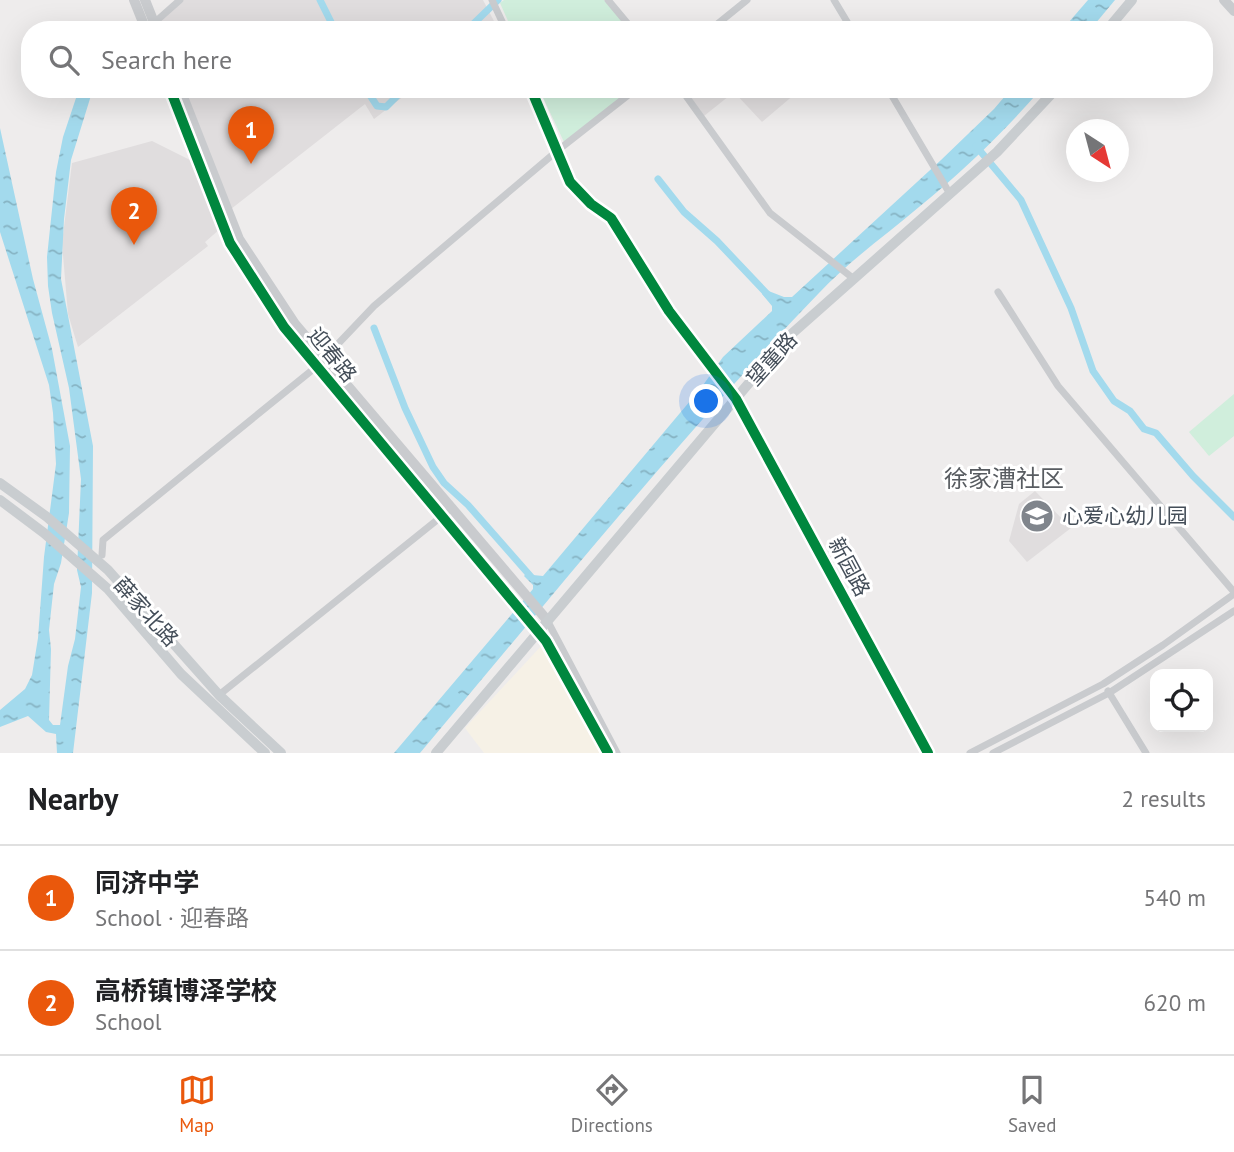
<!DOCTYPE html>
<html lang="en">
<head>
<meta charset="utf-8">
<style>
	:root { --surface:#fff; --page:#f6f6f6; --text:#202124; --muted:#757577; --line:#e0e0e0; --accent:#ea580c }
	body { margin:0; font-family:"PT Sans","Noto Sans SC",sans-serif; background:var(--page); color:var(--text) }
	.controls { position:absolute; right:21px; bottom:21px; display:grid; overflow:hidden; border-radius:14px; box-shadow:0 7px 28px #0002 }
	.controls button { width:63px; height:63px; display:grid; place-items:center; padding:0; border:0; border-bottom:2px solid var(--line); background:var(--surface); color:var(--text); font:35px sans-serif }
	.compass { position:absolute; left:1066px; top:119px; width:63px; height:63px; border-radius:50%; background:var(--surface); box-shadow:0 7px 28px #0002; rotate:144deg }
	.you { position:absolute; left:707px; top:402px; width:24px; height:24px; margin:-18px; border:5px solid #fff; border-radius:50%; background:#1a73e8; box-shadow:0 0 0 10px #1a73e833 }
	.badge { display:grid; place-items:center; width:46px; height:46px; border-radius:50%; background:var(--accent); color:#fff; font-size:23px; font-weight:700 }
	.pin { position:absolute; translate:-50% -58px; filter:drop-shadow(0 2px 4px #0008) }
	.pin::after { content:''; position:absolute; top:37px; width:24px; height:21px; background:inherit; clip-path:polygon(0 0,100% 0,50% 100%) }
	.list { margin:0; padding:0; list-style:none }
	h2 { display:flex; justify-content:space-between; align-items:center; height:91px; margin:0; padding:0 28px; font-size:30px }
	h2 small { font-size:23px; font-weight:400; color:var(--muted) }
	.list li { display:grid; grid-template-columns:46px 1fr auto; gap:21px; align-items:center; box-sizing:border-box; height:105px; padding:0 28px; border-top:2px solid var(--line) }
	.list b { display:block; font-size:26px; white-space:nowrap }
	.list p { margin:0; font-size:23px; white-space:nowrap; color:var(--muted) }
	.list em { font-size:23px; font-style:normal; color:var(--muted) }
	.icon { flex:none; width:38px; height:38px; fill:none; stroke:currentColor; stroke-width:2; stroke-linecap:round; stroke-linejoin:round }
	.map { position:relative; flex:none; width:1234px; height:753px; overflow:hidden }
	.search { position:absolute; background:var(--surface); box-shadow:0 7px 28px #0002; left:21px; right:21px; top:21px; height:77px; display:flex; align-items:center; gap:18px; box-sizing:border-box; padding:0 24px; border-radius:28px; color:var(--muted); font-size:26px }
	.sheet { height:301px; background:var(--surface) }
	nav { display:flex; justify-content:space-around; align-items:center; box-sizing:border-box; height:98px; border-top:2px solid var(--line); background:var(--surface); font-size:19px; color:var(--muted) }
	nav a { display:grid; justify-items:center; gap:4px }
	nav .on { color:var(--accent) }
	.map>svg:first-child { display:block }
	.commercial { fill:#f6f1e6 }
	.education { fill:#e0ddde }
	.green { fill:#d0eedc }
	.water { fill:url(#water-ripples) }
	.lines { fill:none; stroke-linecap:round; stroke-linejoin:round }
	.canal { stroke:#a3daed; stroke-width:7 }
	.minor { stroke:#c9cbce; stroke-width:7 }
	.tertiary { stroke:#c9cbce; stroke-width:10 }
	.secondary { stroke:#c9cdd0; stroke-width:10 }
	.cycleway-casing { stroke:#fff; stroke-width:15 }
	.cycleway { stroke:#00873e; stroke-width:10 }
	.labels { text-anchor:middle; stroke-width:6; stroke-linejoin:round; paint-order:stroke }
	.street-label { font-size:21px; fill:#444e59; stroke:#fff }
	.poi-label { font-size:21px; fill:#444e59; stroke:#fff; text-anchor:start }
	.quarter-label { font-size:24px; fill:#585c61; stroke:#fff }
</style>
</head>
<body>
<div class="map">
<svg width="1234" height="753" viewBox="0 0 1234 753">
	<defs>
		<pattern id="water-ripples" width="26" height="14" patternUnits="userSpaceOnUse" patternTransform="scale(1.75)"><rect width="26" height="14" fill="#a3daed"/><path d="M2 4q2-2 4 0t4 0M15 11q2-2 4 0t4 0" fill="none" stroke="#86b3c3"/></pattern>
	</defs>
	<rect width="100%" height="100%" fill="#eeecec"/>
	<polygon class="commercial" points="543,644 603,753 484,753 465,728"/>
	<g class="education">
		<polygon points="184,0 483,0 496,25 490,30 158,30 156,25"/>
		<polygon points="183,89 413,89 374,119 365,104 231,209"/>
		<polygon points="685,89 791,89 795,94 762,122 734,92 704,116"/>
		<polygon points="152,141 194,162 220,229 205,242 208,246 78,347 68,314 62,243 72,163"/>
		<polygon points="1035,491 1071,528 1027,562 1009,541 1019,504"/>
	</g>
	<g class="green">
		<polygon points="504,0 604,0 630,30 512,30 500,3"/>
		<polygon points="539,89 632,89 564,142"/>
		<polygon points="1234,394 1234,436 1209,456 1189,432"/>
	</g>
	<g class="water">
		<polygon points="1088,0 1115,0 1090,30 1062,30"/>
		<polygon points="79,89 93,89 71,160 64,219 61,279 93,446 92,593 73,753 57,753 56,734 46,732 28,716 0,727 0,710 25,689 32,675 38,638 44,557 56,464 53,413 49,385 0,232 0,128 33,279 52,349 70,446 69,513 61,563 54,584 49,630 51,649 49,720 53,725 60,725 68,666 75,639 81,587 77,570 81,479 69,388 52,313 48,286 47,257 56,172 63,137"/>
		<path d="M 1011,89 L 1041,89 C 1004,132 963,171 919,207 C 886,235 849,261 819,293 C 678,439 551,598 420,753 L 394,753 L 533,589 L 533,585 L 524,576 L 529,570 L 533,575 L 543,576 L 701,388 L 723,357 L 772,311 L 772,306 L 762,294 L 766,290 L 784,297 L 792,297 L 941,160 L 994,109 Z"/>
	</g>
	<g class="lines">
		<g class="canal">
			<polyline points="320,0 335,30"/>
			<polyline points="467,30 498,0"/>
			<polyline points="366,89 377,106 386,107 404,89"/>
			<polyline points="976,146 1021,200 1071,308 1093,371 1114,401 1130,411 1144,429 1156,433 1193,476 1234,517"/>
			<polyline points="658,179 684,212 717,241 769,296"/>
			<polyline points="374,328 405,408 433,467 444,483 468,505 533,579"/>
		</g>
		<g class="minor">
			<polyline points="492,0 506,30"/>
			<polyline points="608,0 633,30"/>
			<polyline points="834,0 852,30"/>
			<polyline points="154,23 180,0"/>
			<polyline points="710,30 747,0"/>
			<polyline points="531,89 570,182 591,204 611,218 669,311 736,399 928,753"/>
			<polyline points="681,89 770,213 854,279"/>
			<polyline points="888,89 950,194"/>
			<polyline points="998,292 1058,386 1234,592"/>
			<polyline points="102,555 103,540 316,367 374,306 557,151 636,89"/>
			<polyline points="547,620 617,753"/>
			<polyline points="537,631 546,641 608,753"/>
			<polyline points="1108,691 1146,753"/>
			<polyline points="219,695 452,508"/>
			<polyline points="970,753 1103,684 1163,645 1234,594"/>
			<polyline points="993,753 1109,693 1234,611"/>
		</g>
		<g class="tertiary">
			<polyline points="134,0 146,30"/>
			<polyline points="145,0 157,30"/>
			<polyline points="1224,0 1234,11"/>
			<polyline points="170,89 230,243 284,327 537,631"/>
			<polyline points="180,89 239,239 295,324 547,620"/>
		</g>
		<g class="secondary">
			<polyline points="1107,30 1132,0"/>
			<polyline points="0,483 47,517 108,570 219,695 281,753"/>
			<polyline points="0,500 44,533 108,589 181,674 265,753"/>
			<polyline points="436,753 787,338 997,152 1056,89"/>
		</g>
		<defs>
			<g id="cycleway">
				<polyline points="170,89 230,243 284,327 546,641 608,753"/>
				<polyline points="531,89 570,182 591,204 611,218 669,311 736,399 928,753"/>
			</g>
		</defs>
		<use href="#cycleway" class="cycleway-casing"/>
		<use href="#cycleway" class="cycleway"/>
	</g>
	<defs>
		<symbol id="school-disc" viewBox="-11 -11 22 22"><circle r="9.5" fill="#80858c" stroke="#fff"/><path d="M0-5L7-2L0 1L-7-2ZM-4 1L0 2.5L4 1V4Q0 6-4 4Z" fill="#fff"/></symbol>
	</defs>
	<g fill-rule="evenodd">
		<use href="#school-disc" x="1018" y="497" width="38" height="38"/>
	</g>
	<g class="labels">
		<g class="street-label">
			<text transform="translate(332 355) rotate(51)" y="7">迎春路</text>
			<text transform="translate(772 359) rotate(-48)" y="7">望童路</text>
			<text transform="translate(849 567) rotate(62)" y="7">新园路</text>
			<text transform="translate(146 612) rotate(48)" y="7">薛家北路</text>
		</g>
		<g class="poi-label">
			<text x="1062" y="523">心爱心幼儿园</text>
		</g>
		<g class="quarter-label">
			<text x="1004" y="487">徐家漕社区</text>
		</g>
	</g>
</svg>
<div class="controls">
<button><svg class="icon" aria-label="locate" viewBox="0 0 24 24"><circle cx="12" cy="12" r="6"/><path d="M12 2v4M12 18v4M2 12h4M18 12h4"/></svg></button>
</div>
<svg class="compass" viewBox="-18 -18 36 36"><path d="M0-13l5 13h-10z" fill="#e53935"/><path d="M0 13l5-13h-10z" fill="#757577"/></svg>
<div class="you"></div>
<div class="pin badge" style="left:251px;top:164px">1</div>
<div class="pin badge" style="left:134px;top:245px">2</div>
<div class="search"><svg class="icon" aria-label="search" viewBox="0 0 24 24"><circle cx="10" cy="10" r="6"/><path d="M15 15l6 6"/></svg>Search here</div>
</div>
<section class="sheet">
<h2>Nearby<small>2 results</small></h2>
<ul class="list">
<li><span class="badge">1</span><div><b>同济中学</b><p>School · 迎春路</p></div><em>540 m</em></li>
<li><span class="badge">2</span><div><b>高桥镇博泽学校</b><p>School</p></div><em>620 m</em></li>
</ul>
</section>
<nav>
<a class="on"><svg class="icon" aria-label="map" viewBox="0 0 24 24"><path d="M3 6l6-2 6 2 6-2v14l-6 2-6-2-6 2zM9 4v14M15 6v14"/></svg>Map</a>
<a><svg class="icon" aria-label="directions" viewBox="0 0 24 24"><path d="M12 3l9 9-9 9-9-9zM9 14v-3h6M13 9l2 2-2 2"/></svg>Directions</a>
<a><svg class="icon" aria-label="saved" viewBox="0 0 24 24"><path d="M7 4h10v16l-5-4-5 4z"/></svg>Saved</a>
</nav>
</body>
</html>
